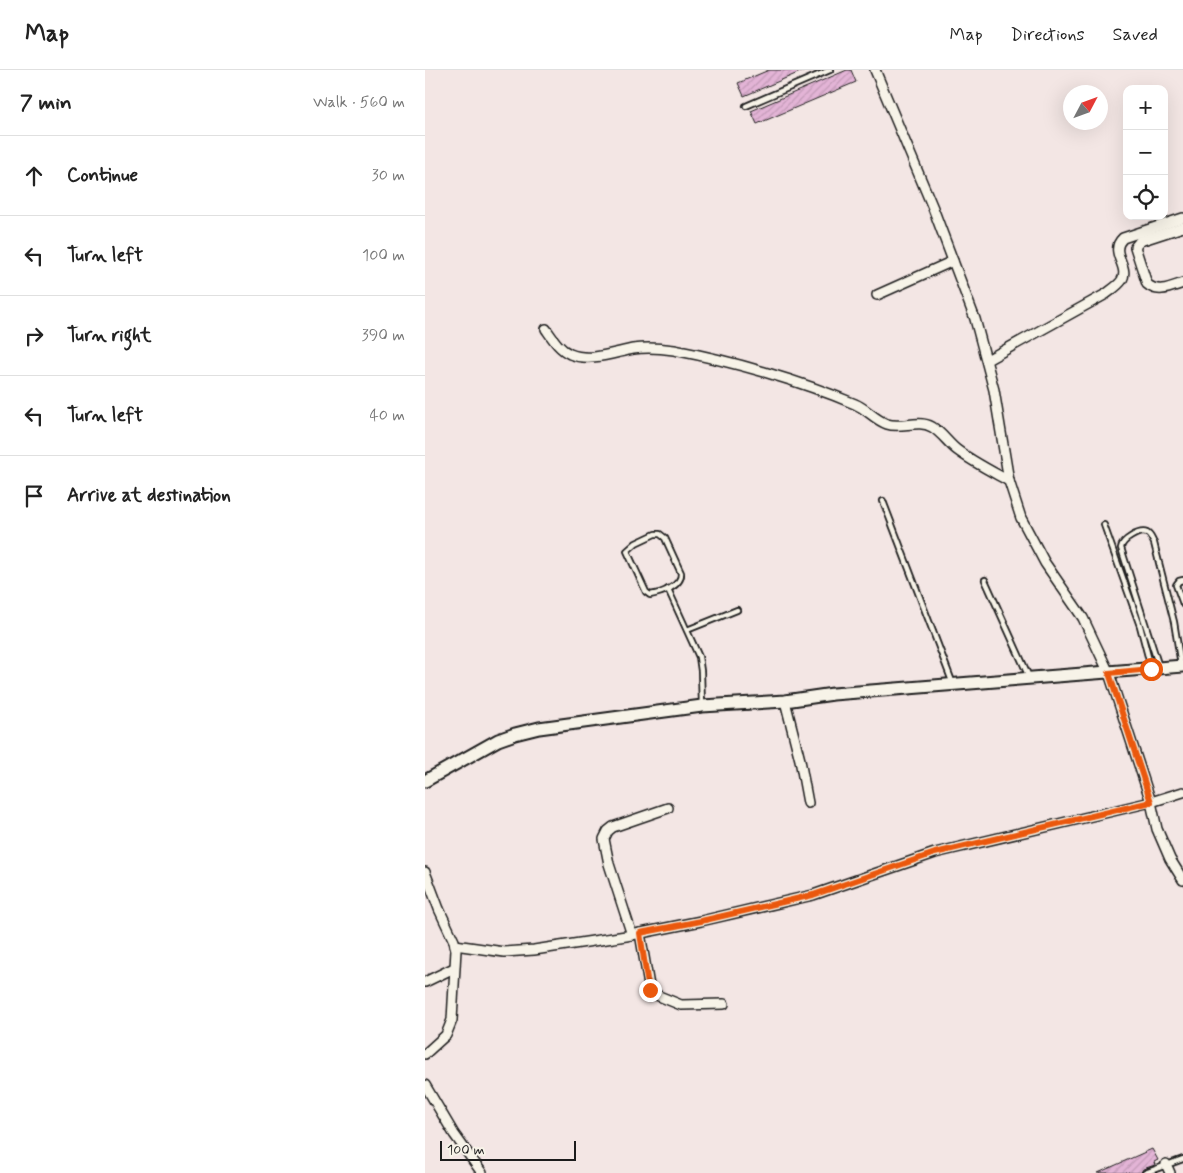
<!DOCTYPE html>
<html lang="en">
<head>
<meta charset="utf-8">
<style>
	:root { --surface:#fff; --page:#f2f2f2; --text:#222; --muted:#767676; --line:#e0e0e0 }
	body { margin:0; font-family:Mynerve,sans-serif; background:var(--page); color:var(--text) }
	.controls { position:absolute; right:15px; top:15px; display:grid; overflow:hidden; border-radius:10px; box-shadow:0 5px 20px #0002 }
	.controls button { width:45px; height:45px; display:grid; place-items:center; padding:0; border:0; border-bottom:1px solid var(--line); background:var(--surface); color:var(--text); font:25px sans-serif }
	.compass { position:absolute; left:638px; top:15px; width:45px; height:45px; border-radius:50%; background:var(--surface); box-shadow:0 5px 20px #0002; rotate:49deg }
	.scale { position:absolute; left:15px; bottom:12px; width:136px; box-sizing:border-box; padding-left:5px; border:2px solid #1c1c1c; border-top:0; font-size:14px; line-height:18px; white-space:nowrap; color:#1c1c1c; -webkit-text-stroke:4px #f7f3e8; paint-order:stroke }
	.stop { position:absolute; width:15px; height:15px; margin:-11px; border:4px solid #ea580c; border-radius:50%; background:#fff }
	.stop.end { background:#ea580c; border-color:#fff; box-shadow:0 1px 5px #0008 }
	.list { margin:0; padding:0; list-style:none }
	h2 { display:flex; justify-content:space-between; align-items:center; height:65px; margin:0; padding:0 20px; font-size:21px }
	h2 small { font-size:16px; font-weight:400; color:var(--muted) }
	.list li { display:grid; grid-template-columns:32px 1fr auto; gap:15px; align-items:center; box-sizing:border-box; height:80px; padding:0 20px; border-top:1px solid var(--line) }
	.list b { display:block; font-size:19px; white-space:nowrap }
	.list em { font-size:16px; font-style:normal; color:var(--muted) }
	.icon { flex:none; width:28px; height:28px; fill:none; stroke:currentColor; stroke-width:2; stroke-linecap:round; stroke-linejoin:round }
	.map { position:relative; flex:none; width:758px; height:1103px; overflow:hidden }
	header { display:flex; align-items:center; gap:30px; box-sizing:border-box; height:70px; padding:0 25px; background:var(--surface); border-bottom:1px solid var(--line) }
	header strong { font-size:24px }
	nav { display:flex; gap:28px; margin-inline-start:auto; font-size:18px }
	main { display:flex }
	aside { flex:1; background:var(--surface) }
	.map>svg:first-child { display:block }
	.building { fill:url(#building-hatch); stroke:#1c1c1c }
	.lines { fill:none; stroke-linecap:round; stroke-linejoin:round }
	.lane-casing { stroke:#1c1c1c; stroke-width:8 }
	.street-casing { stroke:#1c1c1c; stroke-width:12 }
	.secondary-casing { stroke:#1c1c1c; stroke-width:15 }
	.lane { stroke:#f7f3e8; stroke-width:4.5 }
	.street { stroke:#f7f3e8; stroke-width:9 }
	.secondary { stroke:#f7f3e8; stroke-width:11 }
	.route { stroke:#ea580c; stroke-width:6 }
</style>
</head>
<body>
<header>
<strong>Map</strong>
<nav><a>Map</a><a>Directions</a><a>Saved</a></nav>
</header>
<main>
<aside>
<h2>7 min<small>Walk · 560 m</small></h2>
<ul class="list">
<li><svg class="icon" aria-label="ahead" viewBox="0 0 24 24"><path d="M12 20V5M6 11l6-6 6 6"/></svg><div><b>Continue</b></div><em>30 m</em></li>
<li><svg class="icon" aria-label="left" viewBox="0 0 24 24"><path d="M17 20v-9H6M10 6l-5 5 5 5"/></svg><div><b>Turn left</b></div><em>100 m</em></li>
<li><svg class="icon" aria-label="right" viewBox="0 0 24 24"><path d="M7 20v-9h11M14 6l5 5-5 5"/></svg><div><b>Turn right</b></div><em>390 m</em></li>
<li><svg class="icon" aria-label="left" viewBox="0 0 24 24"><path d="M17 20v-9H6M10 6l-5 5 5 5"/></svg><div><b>Turn left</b></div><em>40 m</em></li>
<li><svg class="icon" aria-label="arrive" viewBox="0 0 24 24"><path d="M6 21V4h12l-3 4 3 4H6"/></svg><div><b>Arrive at destination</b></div></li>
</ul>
</aside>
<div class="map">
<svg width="758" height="1103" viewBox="0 0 758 1103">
	<defs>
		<pattern id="building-hatch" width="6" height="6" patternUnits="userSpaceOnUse" patternTransform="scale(1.25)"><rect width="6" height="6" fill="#e3b4d6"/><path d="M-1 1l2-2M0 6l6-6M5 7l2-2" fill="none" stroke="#c29ab7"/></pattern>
	</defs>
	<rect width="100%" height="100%" fill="#f3e6e4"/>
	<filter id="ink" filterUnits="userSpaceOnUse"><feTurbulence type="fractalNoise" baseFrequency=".02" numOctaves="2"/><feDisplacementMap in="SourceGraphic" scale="10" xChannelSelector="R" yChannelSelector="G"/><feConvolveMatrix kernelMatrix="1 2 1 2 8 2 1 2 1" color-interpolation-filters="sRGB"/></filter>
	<g filter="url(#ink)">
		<g class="building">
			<polygon points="344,0 380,0 319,26 313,13"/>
			<polygon points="422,0 426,0 431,12 332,54 326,41"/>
			<polygon points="727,1079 733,1090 729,1092 730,1095 718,1099 716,1103 673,1103"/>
		</g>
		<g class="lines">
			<defs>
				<g id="lane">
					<polyline points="321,36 405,0"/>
					<polyline points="458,431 528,614"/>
					<polyline points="679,455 715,556 726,598"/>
					<path d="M 230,464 L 235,464 L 240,468 L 256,503 C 257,516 237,523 225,525 L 221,522 L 202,481 L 211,473 Z"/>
					<polyline points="560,510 604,607"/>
					<polyline points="758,510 754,511 751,515 758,534"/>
					<polyline points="243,519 274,587 276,601 277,636"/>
					<polyline points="262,560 312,540"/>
					<path d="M 734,597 L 696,478 C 697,470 714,460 722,463 C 726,465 727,470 729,473 L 749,552 L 756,595"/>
					<polyline points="720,1103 758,1089"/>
				</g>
				<g id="street">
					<polyline points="450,0 508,138 550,249 569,320 584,411 596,448 620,493 658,548 684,603 726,732 732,759 745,789 758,810"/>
					<path d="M 758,157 L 715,171 L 710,177 L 722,214 C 733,224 746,217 758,213"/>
					<polyline points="452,225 528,191"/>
					<path d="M 121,259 C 128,269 134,279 145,284 C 164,292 188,283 208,279 C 221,277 236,278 249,280 C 307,291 376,311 430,334 C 442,339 450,350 462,354 C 476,359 493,349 507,357 C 516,362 523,373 532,380 C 548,392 566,401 584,411"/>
					<path d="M 562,290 L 681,224 C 686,220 693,216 697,210 C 705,196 683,182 698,168 L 758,148"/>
					<polyline points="360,631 375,690 383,733"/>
					<polyline points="0,802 14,839 29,871 31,880 27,950 21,965 0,984"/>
					<polyline points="215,863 224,916 229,924 256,935 299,934"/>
					<polyline points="207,865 184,794 179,769 183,761 188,757 243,738"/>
					<polyline points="30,875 79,882 109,880 201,866 276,851 388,825 510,783 726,732 758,722"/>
					<polyline points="0,912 29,898"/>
					<polyline points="0,1015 29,1064 57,1103"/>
					<polyline points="741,1094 745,1103"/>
				</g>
				<polyline id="secondary" points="0,711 73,670 90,664 114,658 277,636 360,631 408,624 758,596"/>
			</defs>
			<use href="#lane" class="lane-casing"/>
			<use href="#street" class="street-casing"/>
			<use href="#secondary" class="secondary-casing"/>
			<use href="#lane" class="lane"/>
			<use href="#street" class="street"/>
			<use href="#secondary" class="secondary"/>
		</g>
	</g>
	<g class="lines" filter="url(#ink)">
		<polyline class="route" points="225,920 222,909 215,863 276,851 388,825 510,783 726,732 684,603 726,599"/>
	</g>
</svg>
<div class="controls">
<button>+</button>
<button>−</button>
<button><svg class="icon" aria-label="locate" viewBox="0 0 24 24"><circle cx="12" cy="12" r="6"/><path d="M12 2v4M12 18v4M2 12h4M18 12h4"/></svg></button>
</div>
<svg class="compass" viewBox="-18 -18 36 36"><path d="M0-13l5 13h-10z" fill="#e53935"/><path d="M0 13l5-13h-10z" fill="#767676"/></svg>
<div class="scale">100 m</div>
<div class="stop" style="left:726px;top:599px"></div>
<div class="stop end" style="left:225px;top:920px"></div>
</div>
</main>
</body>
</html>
